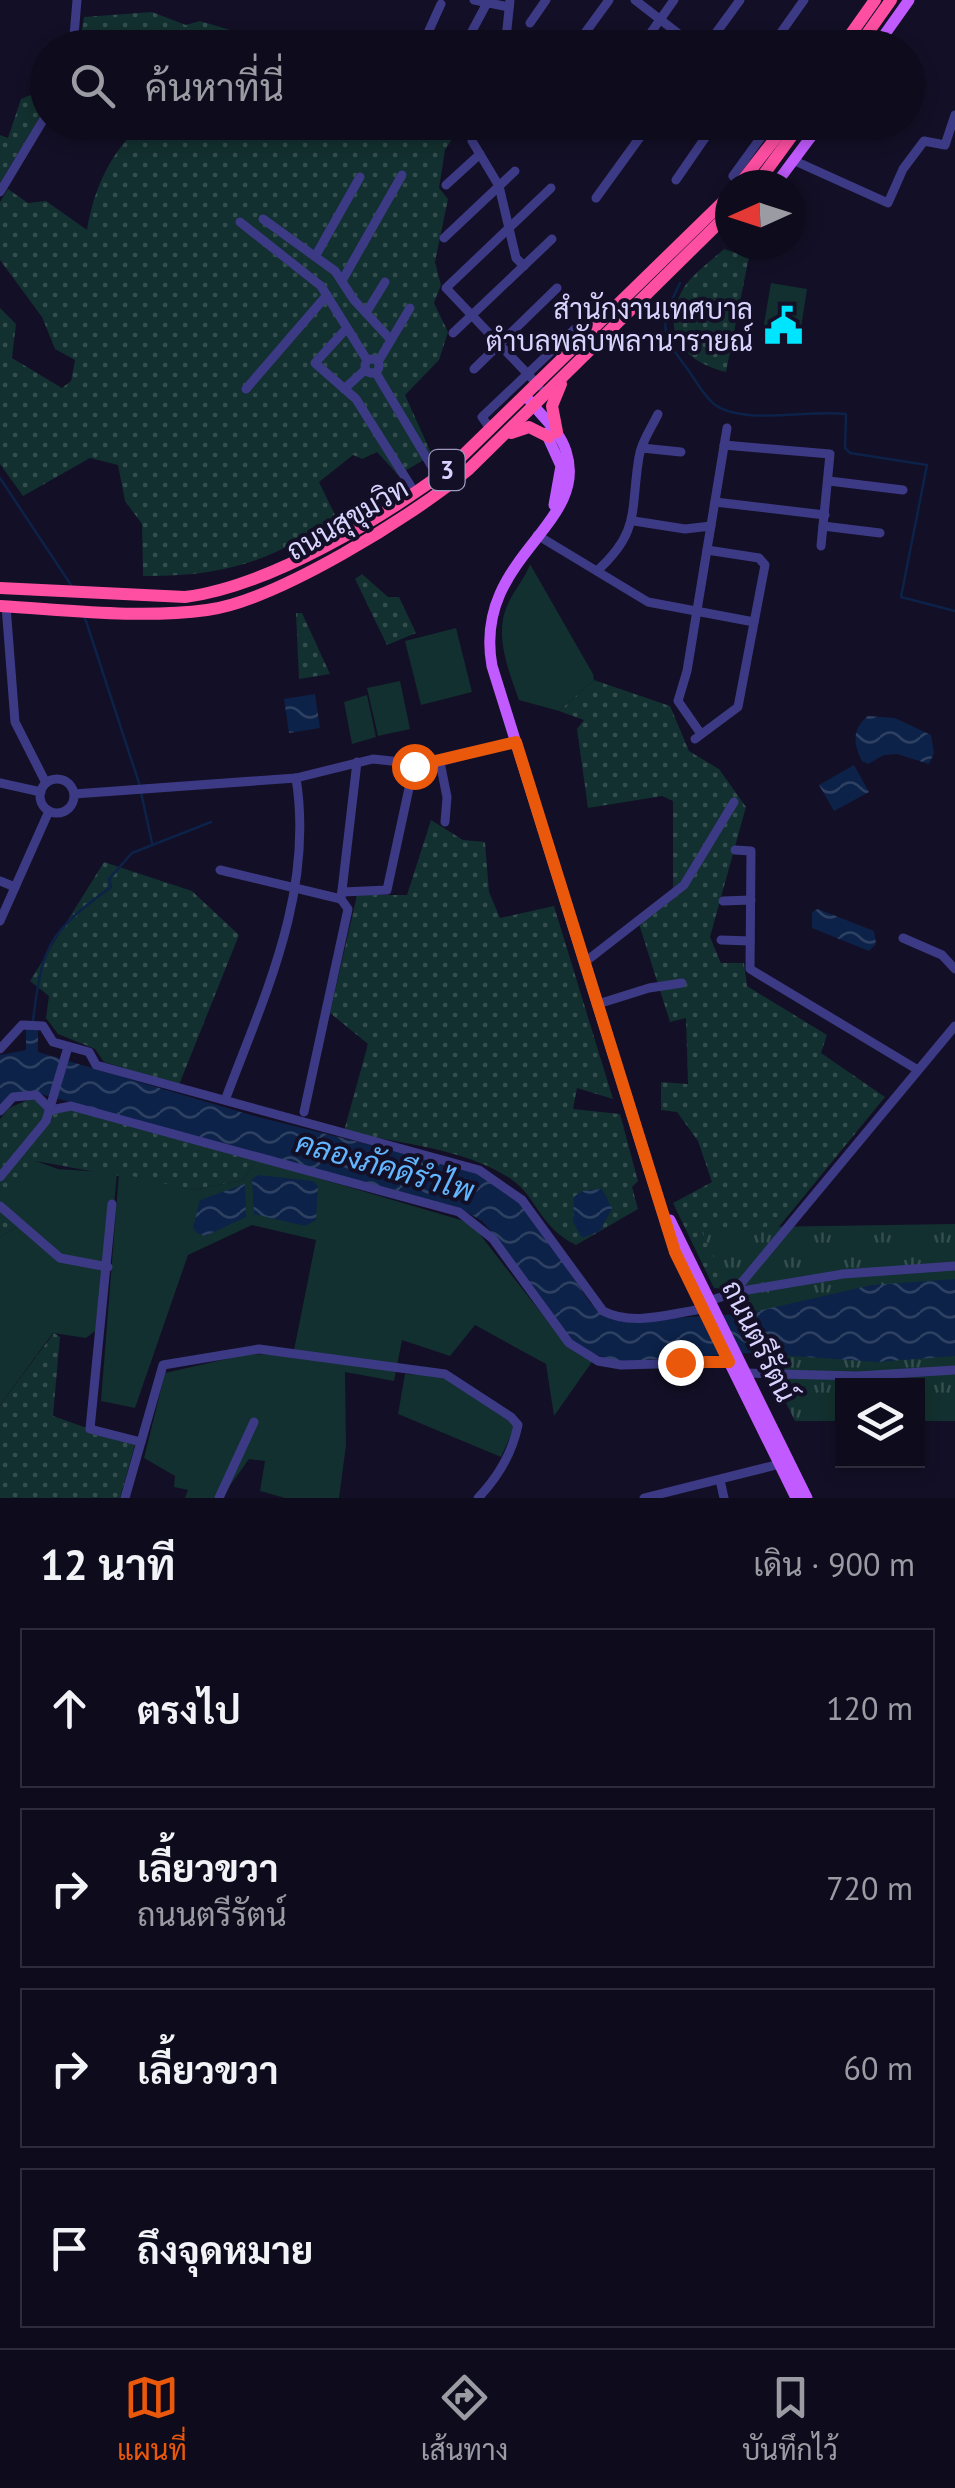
<!DOCTYPE html>
<html lang="th">
<head>
<meta charset="utf-8">
<style>
	:root { --surface:#0e0b1c; --page:#1c1929; --text:#f1f3f6; --muted:#9b9ba3; --line:#2e2b3b; --accent:#ea580c }
	body { margin:0; font-family:"PT Sans",Sarabun,sans-serif; background:var(--page); color:var(--text) }
	.controls { position:absolute; right:30px; bottom:30px; display:grid; overflow:hidden; border-radius:0px; box-shadow:0 5px 15px #0003 }
	.controls button { width:90px; height:90px; display:grid; place-items:center; padding:0; border:0; border-bottom:2px solid var(--line); background:var(--surface); color:var(--text); font:50px sans-serif }
	.compass { position:absolute; left:715px; top:170px; width:90px; height:90px; border-radius:50%; background:var(--surface); box-shadow:0 5px 15px #0003; rotate:267deg }
	.stop { position:absolute; width:30px; height:30px; margin:-22px; border:8px solid #ea580c; border-radius:50%; background:#fff }
	.stop.end { background:#ea580c; border-color:#fff; box-shadow:0 2px 10px #0008 }
	.list { margin:0; padding:0; list-style:none }
	h2 { display:flex; justify-content:space-between; align-items:center; height:130px; margin:0; padding:0 40px; font-size:42px }
	h2 small { font-size:32px; font-weight:400; color:var(--muted) }
	.list li { display:grid; grid-template-columns:65px 1fr auto; gap:30px; align-items:center; box-sizing:border-box; height:160px; margin:0 20px 20px; padding:0 20px; border:2px solid var(--line); border-radius:0px }
	.list b { display:block; font-size:38px; white-space:nowrap }
	.list p { margin:0; font-size:32px; white-space:nowrap; color:var(--muted) }
	.list em { font-size:32px; font-style:normal; color:var(--muted) }
	.icon { flex:none; width:55px; height:55px; fill:none; stroke:currentColor; stroke-width:2; stroke-linecap:round; stroke-linejoin:round }
	.map { position:relative; flex:none; width:955px; height:1498px; overflow:hidden }
	.search { position:absolute; background:var(--surface); box-shadow:0 5px 15px #0003; left:30px; right:30px; top:30px; height:110px; display:flex; align-items:center; gap:25px; box-sizing:border-box; padding:0 35px; border-radius:55px; color:var(--muted); font-size:38px }
	.sheet { height:850px; background:var(--surface) }
	nav { display:flex; justify-content:space-around; align-items:center; box-sizing:border-box; height:140px; border-top:2px solid var(--line); background:var(--surface); font-size:28px; color:var(--muted) }
	nav a { display:grid; justify-items:center; gap:5px }
	nav .on { color:var(--accent) }
	.map>svg:first-child { display:block }
	.grass { fill:url(#grass-dots) }
	.park { fill:url(#park-tufts) }
	.garden { fill:#12302f }
	.water { fill:url(#water-waves) }
	.lines { fill:none; stroke-linecap:round; stroke-linejoin:round }
	.stream { stroke:#0c2248; stroke-width:2.5 }
	.minor { stroke:#3d3a85; stroke-width:9 }
	.major { stroke:#c25bff; stroke-width:11 }
	.highway { stroke:#ff4fa3; stroke-width:12 }
	.route { stroke:#ea580c; stroke-width:12 }
	.labels { text-anchor:middle; stroke-width:8; stroke-linejoin:round; paint-order:stroke }
	.shield { fill:#130f26; stroke:#9e99be; stroke-width:2.5 }
	.shield-label { font-size:25px; font-weight:bold; fill:#d9d4ff }
	.poi-label { font-size:28px; fill:#d9d4ff; stroke:#130f26; text-anchor:end }
	.street-label { font-size:28px; fill:#d9d4ff; stroke:#130f26 }
	.water-label { font-size:30px; font-style:italic; fill:#62b6ff; stroke:#130f26 }
</style>
</head>
<body>
<div class="map">
<svg width="955" height="1498" viewBox="0 0 955 1498">
	<defs>
		<pattern id="grass-dots" width="8" height="8" patternUnits="userSpaceOnUse" patternTransform="scale(2.5)"><rect width="8" height="8" fill="#12302f"/><path d="M2 2h.1M6 6h.1" fill="none" stroke="#344d4e" stroke-width="1.8" stroke-linecap="round"/></pattern>
		<pattern id="park-tufts" width="24" height="20" patternUnits="userSpaceOnUse" patternTransform="scale(2.5)"><rect width="24" height="20" fill="#12302f"/><path d="M3 7l-1-3M5 7V3M7 7l1-3M15 17l-1-3M17 17v-4M19 17l1-3" fill="none" stroke="#344d4e"/></pattern>
		<pattern id="water-waves" width="16" height="10" patternUnits="userSpaceOnUse" patternTransform="scale(2.5)"><rect width="16" height="10" fill="#0c2248"/><path d="M0 5q4-4 8 0t8 0" fill="none" stroke="#2f4163"/></pattern>
	</defs>
	<rect width="100%" height="100%" fill="#130f26"/>
	<g class="grass">
		<polygon points="152,12 186,25 200,21 287,47 79,47 84,17"/>
		<polygon points="47,88 47,105 0,183 0,135 8,138 21,99"/>
		<path d="M 430,122 L 459,128 L 445,150 L 439,188 L 448,199 L 435,262 L 441,285 L 434,303 L 448,332 L 439,360 L 405,395 L 432,455 L 398,475 L 377,452 L 362,459 L 353,455 L 319,482 L 336,517 C 272,562 221,577 143,576 L 142,524 L 125,501 L 118,465 L 90,458 L 23,496 L 0,464 L 0,308 L 16,324 L 12,358 L 62,388 L 71,381 L 75,360 L 55,349 L 42,317 L 0,260 L 0,202 L 8,189 L 28,203 L 46,201 L 87,230 C 94,188 111,150 144,123 Z"/>
		<path d="M 724,249 L 749,257 L 726,372 C 684,362 659,332 683,289 C 692,274 712,260 724,249 Z"/>
		<polygon points="362,574 388,597 399,597 416,633 387,645 355,579"/>
		<polygon points="296,613 302,613 330,674 299,679"/>
		<polygon points="594,680 670,706 689,751 719,769 746,807 710,937 721,963 744,963 747,986 827,1035 821,1053 885,1097 728,1289 714,1288 673,1203 712,1182 698,1141 677,1112 661,1110 661,1082 688,1084 686,1018 670,1022 639,924 673,898 673,801 662,796 588,808 577,729 584,720 559,711"/>
		<path d="M 431,820 L 463,840 L 485,842 L 489,892 L 500,918 L 554,906 L 613,1099 L 577,1088 L 573,1109 L 620,1114 L 638,1181 L 632,1187 L 638,1209 L 576,1245 C 539,1227 538,1198 511,1179 C 465,1148 396,1143 344,1131 L 368,1044 L 330,1013 L 357,895 L 407,895 Z"/>
		<polygon points="104,862 192,891 239,935 179,1085 104,1062 95,1049 58,1034 46,1018 49,996 30,981"/>
		<polygon points="30,1099 58,1105 257,1160 243,1180 193,1190 36,1161 21,1224 0,1237 0,1119 9,1108"/>
		<polygon points="54,1333 60,1337 53,1416 135,1445 120,1498 0,1498 0,1405"/>
	</g>
	<polygon class="park" points="955,1224 955,1421 918,1421 918,1386 842,1386 842,1421 795,1421 700,1228"/>
	<g class="garden">
		<polygon points="771,283 807,289 798,347 761,341"/>
		<path d="M 530,564 L 593,674 L 594,680 L 559,711 L 519,700 C 509,672 494,635 507,606 C 513,591 525,579 530,564 Z"/>
		<polygon points="456,628 472,692 421,705 405,641"/>
		<polygon points="400,681 410,729 378,736 367,688"/>
		<polygon points="367,695 376,737 352,744 344,702"/>
		<polygon points="257,1160 471,1223 563,1341 583,1357 594,1359 554,1416 546,1364 475,1325 450,1356 402,1340 394,1381 345,1372 346,1445 339,1498 285,1498 260,1491 265,1461 249,1459 221,1498 185,1498 188,1490 174,1487 175,1476 144,1458 165,1373 248,1354 293,1355 316,1240 252,1225 188,1255 135,1408 101,1401 119,1173 193,1190 243,1180"/>
		<polygon points="36,1161 58,1169 117,1173 103,1325 86,1338 53,1333 0,1405 0,1237 21,1224 0,1200"/>
		<polygon points="405,1374 444,1376 511,1419 515,1426 501,1457 398,1414"/>
	</g>
	<g class="water">
		<polygon points="315,694 320,728 289,733 284,699"/>
		<path d="M 868,716 L 895,718 L 931,735 L 934,753 L 929,764 L 897,754 L 884,755 L 868,764 L 862,761 C 853,744 852,728 868,716 Z"/>
		<polygon points="854,765 869,792 834,811 819,785"/>
		<polygon points="818,909 874,931 876,944 869,951 812,928 812,912"/>
		<polygon points="26,1027 38,1030 38,1052 258,1117 475,1171 521,1200 591,1304 618,1321 744,1314 872,1285 955,1279 955,1356 877,1362 751,1353 615,1362 575,1346 495,1236 482,1221 460,1208 30,1091 0,1106 0,1055 26,1050"/>
		<polygon points="259,1175 313,1181 318,1186 316,1220 305,1226 254,1214 252,1179"/>
		<polygon points="245,1184 246,1217 205,1236 197,1233 193,1227 200,1200"/>
		<polygon points="602,1189 612,1208 600,1231 582,1238 573,1222 574,1197 582,1191"/>
	</g>
	<g class="lines">
		<g class="stream">
			<path d="M 680,283 C 661,322 658,331 686,367 C 695,379 703,395 714,404 C 742,426 812,409 846,414 L 845,448 L 850,453 L 927,465 L 901,597 L 955,611"/>
			<polyline points="0,478 71,585"/>
			<polyline points="84,615 139,783 152,843"/>
			<path d="M 33,1021 C 42,945 49,932 111,887 L 109,879 L 132,853 L 211,822"/>
		</g>
		<g class="minor">
			<polyline points="474,0 509,7"/>
			<polyline points="635,0 697,48"/>
			<polyline points="530,23 546,0"/>
			<polyline points="73,48 77,0"/>
			<polyline points="421,48 441,4"/>
			<polyline points="463,48 487,3"/>
			<polyline points="505,48 510,0"/>
			<polyline points="574,48 609,0"/>
			<polyline points="640,48 674,0"/>
			<polyline points="705,48 740,0"/>
			<polyline points="770,48 804,0"/>
			<polyline points="449,122 464,132"/>
			<polyline points="472,141 499,186 516,258 524,266"/>
			<polyline points="795,161 888,203 903,169 924,141 945,145 955,115"/>
			<polyline points="676,180 716,122"/>
			<polyline points="740,184 733,176 772,122"/>
			<polyline points="446,185 480,154"/>
			<polyline points="0,192 48,112"/>
			<polyline points="596,198 651,122"/>
			<polyline points="263,219 335,271 354,300 391,340"/>
			<polyline points="240,222 321,286 367,360"/>
			<polyline points="444,238 515,171"/>
			<polyline points="316,255 360,177"/>
			<polyline points="343,279 402,175"/>
			<polyline points="366,313 385,282"/>
			<polyline points="346,329 315,363 356,399 415,493"/>
			<polyline points="453,333 552,239"/>
			<circle cx="372" cy="366" r="7"/>
			<polyline points="378,362 410,308"/>
			<polyline points="474,369 557,288"/>
			<polyline points="376,373 438,477"/>
			<polyline points="539,386 446,288 551,188"/>
			<polyline points="246,389 327,295"/>
			<polyline points="344,389 365,370"/>
			<polyline points="491,430 482,417 578,326 589,337"/>
			<polyline points="724,445 830,454 821,546"/>
			<polyline points="642,448 681,452"/>
			<polyline points="829,481 903,490"/>
			<polyline points="715,502 825,515"/>
			<polyline points="634,521 685,529 711,526"/>
			<polyline points="823,526 880,533"/>
			<polyline points="537,535 648,602 754,622"/>
			<path d="M 597,571 C 641,531 630,511 639,457 C 641,442 652,427 658,414"/>
			<polyline points="6,606 15,722 46,783"/>
			<polyline points="701,734 678,701 687,671 727,428"/>
			<polyline points="695,739 738,707 765,565 759,558 707,550"/>
			<polyline points="440,762 447,797 445,822"/>
			<circle cx="57" cy="796" r="17"/>
			<polyline points="0,783 41,792"/>
			<polyline points="74,794 296,778 373,759 429,765 516,741"/>
			<polyline points="735,850 751,851 750,969 918,1070"/>
			<polyline points="220,870 341,899"/>
			<polyline points="0,881 15,887"/>
			<polyline points="342,892 387,890 414,765"/>
			<polyline points="723,901 751,900"/>
			<polyline points="0,921 49,811"/>
			<polyline points="903,938 942,955 955,969"/>
			<polyline points="721,940 750,941"/>
			<polyline points="585,962 684,885 734,802"/>
			<polyline points="598,1004 649,988 682,983"/>
			<path d="M 0,1049 L 22,1025 L 43,1026 L 53,1042 L 89,1052 L 96,1065 L 479,1170 L 522,1200 L 603,1311 C 634,1327 671,1313 703,1309"/>
			<path d="M 227,1095 C 266,992 314,891 296,778"/>
			<polyline points="0,1111 13,1097 36,1095 51,1110 71,1106 459,1212 493,1239 569,1343 598,1361 621,1365 729,1362"/>
			<polyline points="304,1112 348,909 341,899 357,762"/>
			<polyline points="0,1177 46,1121 68,1047"/>
			<polyline points="112,1204 90,1429 141,1442"/>
			<polyline points="0,1206 60,1258 108,1267"/>
			<polyline points="736,1292 843,1274 955,1266"/>
			<polyline points="712,1300 733,1293 955,1026"/>
			<polyline points="746,1373 857,1376 955,1370"/>
			<polyline points="720,1480 724,1498"/>
			<path d="M 125,1498 L 163,1365 L 259,1349 L 445,1374 L 511,1417 L 518,1425 C 512,1454 498,1477 478,1498"/>
			<polyline points="219,1498 254,1422"/>
			<polyline points="644,1498 780,1464"/>
		</g>
		<g class="major">
			<polyline points="875,48 909,0"/>
			<polyline points="775,185 822,122"/>
			<polyline points="728,233 730,231"/>
			<path d="M 530,401 C 542,417 560,431 566,451 C 591,526 472,557 492,666 L 675,1252 L 796,1498"/>
			<polyline points="546,433 561,466 554,505"/>
			<polyline points="670,1220 807,1498"/>
		</g>
		<g class="highway">
			<polyline points="841,48 875,0"/>
			<polyline points="857,48 891,0"/>
			<polyline points="739,185 788,122"/>
			<polyline points="756,185 802,122"/>
			<polyline points="557,432 552,406 561,384"/>
			<polyline points="511,433 529,427 549,437"/>
			<path d="M 0,588 L 185,597 C 268,587 385,517 452,466 L 730,195"/>
			<path d="M 0,606 C 68,610 139,619 207,610 C 276,601 413,516 468,470 L 730,212"/>
		</g>
	</g>
	<g class="lines">
		<polyline class="route" points="414,766 516,742 675,1252 729,1362 680,1362"/>
	</g>
	<defs>
		<symbol id="civic-bare" viewBox="-9 -9 18 18"><path d="M-.6-6.5H3V-4.5H.6V-3L4-1V1h2V6H-6V1h2V-1L-.6-3ZM-1.2 2.5V6h2.4V2.5Z" fill="#00e5ff" stroke="#130f26" stroke-width="2.5" paint-order="stroke"/></symbol>
	</defs>
	<g fill-rule="evenodd">
		<use href="#civic-bare" x="756" y="298" width="55" height="55"/>
	</g>
	<g class="labels">
		<rect class="shield" x="429.5" y="450" width="35" height="40" rx="8"/>
		<g class="shield-label">
			<text x="447" y="479">3</text>
		</g>
		<g class="poi-label">
			<text x="753" y="319">สำนักงานเทศบาล<tspan x="753" dy="32">ตำบลพลับพลานารายณ์</tspan></text>
		</g>
		<g class="street-label">
			<text transform="translate(347 519) rotate(-30)" y="10">ถนนสุขุมวิท</text>
			<text transform="translate(759 1341) rotate(64)" y="10">ถนนตรีรัตน์</text>
		</g>
		<g class="water-label">
			<text transform="translate(385 1167) rotate(16)" y="10">คลองภัคดีรำไพ</text>
		</g>
	</g>
</svg>
<div class="controls">
<button><svg class="icon" aria-label="layers" viewBox="0 0 24 24"><path d="M12 4l9 5-9 5-9-5zM3 14l9 5 9-5"/></svg></button>
</div>
<svg class="compass" viewBox="-18 -18 36 36"><path d="M0-13l5 13h-10z" fill="#e53935"/><path d="M0 13l5-13h-10z" fill="#9b9ba3"/></svg>
<div class="stop" style="left:414px;top:766px"></div>
<div class="stop end" style="left:680px;top:1362px"></div>
<div class="search"><svg class="icon" aria-label="search" viewBox="0 0 24 24"><circle cx="10" cy="10" r="6"/><path d="M15 15l6 6"/></svg>ค้นหาที่นี่</div>
</div>
<section class="sheet">
<h2>12 นาที<small>เดิน · 900 m</small></h2>
<ul class="list">
<li><svg class="icon" aria-label="ahead" viewBox="0 0 24 24"><path d="M12 20V5M6 11l6-6 6 6"/></svg><div><b>ตรงไป</b></div><em>120 m</em></li>
<li><svg class="icon" aria-label="right" viewBox="0 0 24 24"><path d="M7 20v-9h11M14 6l5 5-5 5"/></svg><div><b>เลี้ยวขวา</b><p>ถนนตรีรัตน์</p></div><em>720 m</em></li>
<li><svg class="icon" aria-label="right" viewBox="0 0 24 24"><path d="M7 20v-9h11M14 6l5 5-5 5"/></svg><div><b>เลี้ยวขวา</b></div><em>60 m</em></li>
<li><svg class="icon" aria-label="arrive" viewBox="0 0 24 24"><path d="M6 21V4h12l-3 4 3 4H6"/></svg><div><b>ถึงจุดหมาย</b></div></li>
</ul>
</section>
<nav>
<a class="on"><svg class="icon" aria-label="map" viewBox="0 0 24 24"><path d="M3 6l6-2 6 2 6-2v14l-6 2-6-2-6 2zM9 4v14M15 6v14"/></svg>แผนที่</a>
<a><svg class="icon" aria-label="directions" viewBox="0 0 24 24"><path d="M12 3l9 9-9 9-9-9zM9 14v-3h6M13 9l2 2-2 2"/></svg>เส้นทาง</a>
<a><svg class="icon" aria-label="saved" viewBox="0 0 24 24"><path d="M7 4h10v16l-5-4-5 4z"/></svg>บันทึกไว้</a>
</nav>
</body>
</html>
